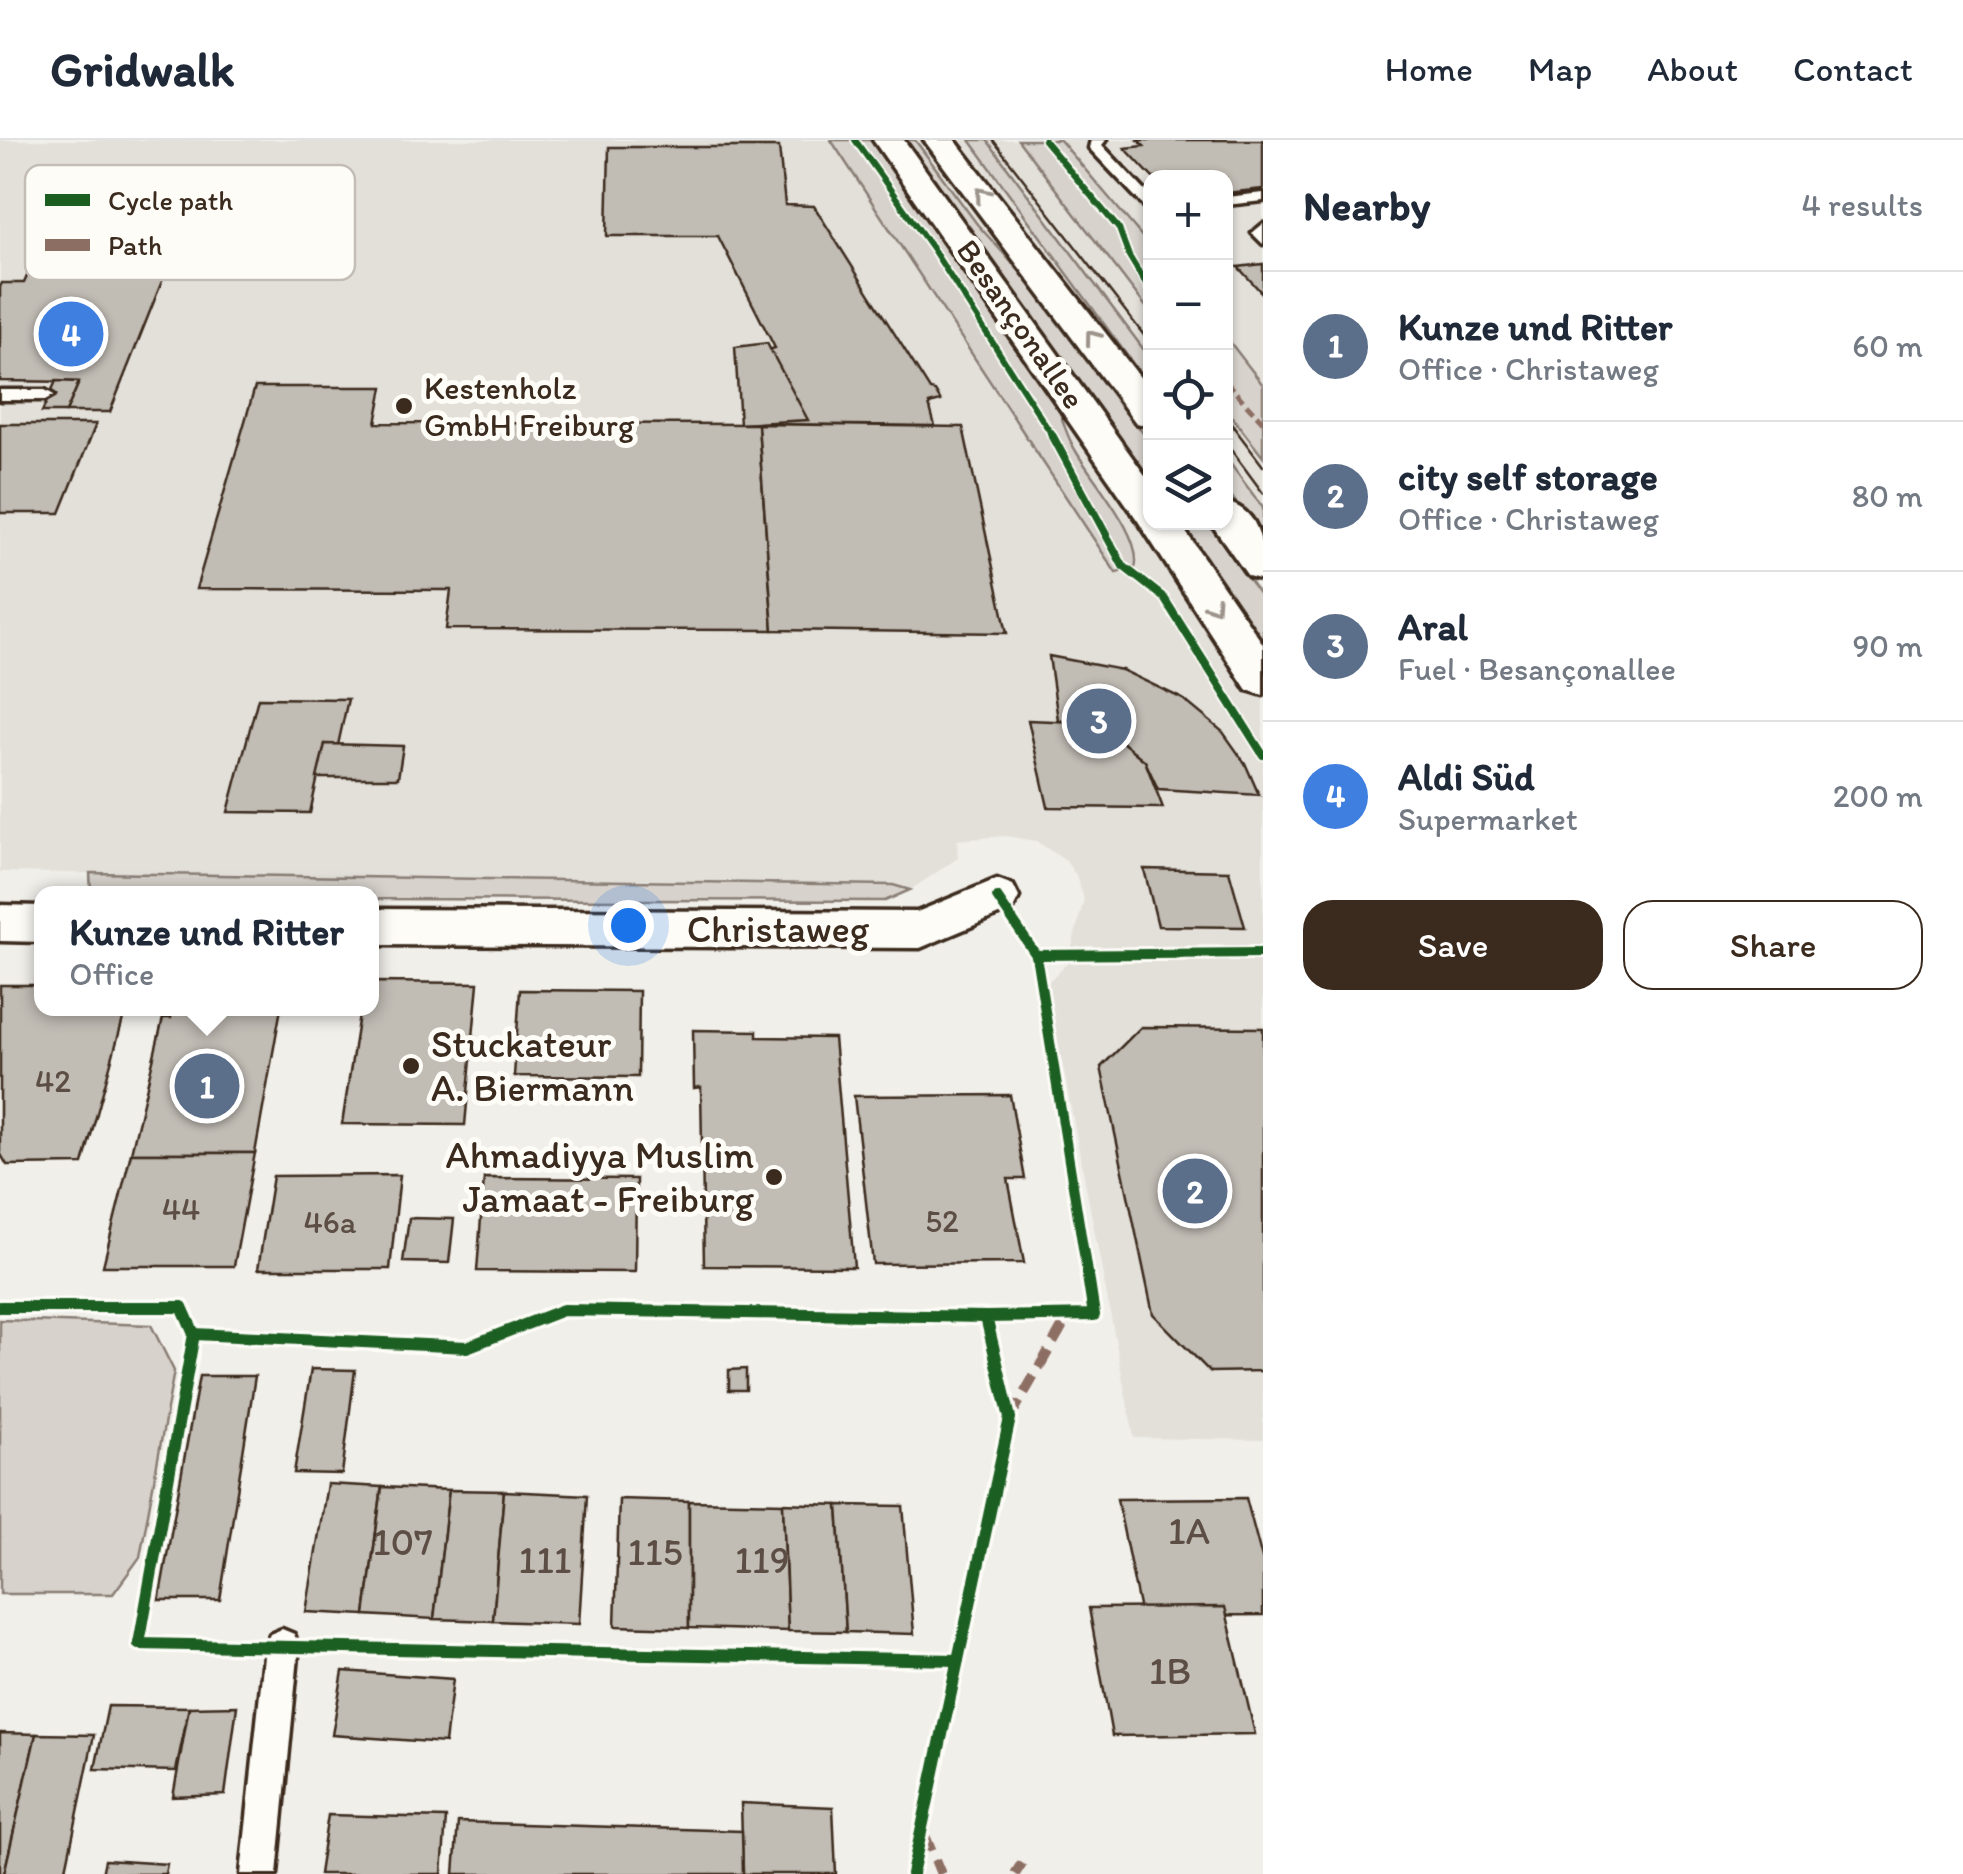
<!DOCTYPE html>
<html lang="en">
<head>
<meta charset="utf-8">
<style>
	:root { --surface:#fff; --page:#f2f2f3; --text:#1f2937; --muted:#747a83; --line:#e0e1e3; --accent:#3b2a1e }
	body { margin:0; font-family:Itim,sans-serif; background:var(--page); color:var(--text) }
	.controls { position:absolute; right:30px; top:30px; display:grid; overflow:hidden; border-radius:20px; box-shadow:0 2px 8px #0004 }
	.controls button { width:90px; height:90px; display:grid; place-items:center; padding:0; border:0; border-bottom:2px solid var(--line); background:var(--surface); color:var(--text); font:50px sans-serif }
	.you { position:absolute; left:628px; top:785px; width:35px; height:35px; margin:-25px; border:8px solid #fff; border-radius:50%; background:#1a73e8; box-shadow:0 0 0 15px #1a73e833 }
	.badge { display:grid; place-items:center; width:65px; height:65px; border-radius:50%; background:var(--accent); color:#fff; font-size:32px; font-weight:700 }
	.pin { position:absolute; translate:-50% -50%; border:5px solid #fff; box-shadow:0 2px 10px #0006 }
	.popup { position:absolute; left:34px; top:746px; width:345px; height:130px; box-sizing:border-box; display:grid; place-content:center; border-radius:20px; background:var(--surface); filter:drop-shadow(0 2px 8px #0005); font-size:32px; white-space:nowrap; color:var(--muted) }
	.popup b { font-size:38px; color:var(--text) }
	.popup::after { content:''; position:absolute; left:50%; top:100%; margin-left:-20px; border:20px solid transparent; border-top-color:var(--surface) }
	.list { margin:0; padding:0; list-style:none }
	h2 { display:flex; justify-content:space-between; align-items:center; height:130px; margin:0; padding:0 40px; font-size:42px }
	h2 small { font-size:32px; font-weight:400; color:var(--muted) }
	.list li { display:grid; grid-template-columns:65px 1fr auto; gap:30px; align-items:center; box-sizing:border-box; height:150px; padding:0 40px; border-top:2px solid var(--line) }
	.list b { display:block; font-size:38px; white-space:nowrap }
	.list p { margin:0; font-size:32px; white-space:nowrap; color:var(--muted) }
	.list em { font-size:32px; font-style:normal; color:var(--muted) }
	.actions { display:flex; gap:20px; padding:30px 40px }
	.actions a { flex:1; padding:22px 0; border:2px solid var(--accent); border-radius:30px; text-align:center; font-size:35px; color:var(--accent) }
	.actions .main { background:var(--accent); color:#fff }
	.icon { flex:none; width:55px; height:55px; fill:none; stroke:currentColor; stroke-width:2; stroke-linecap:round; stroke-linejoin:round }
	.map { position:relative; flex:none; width:1263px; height:1734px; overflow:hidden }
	header { display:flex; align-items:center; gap:60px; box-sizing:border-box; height:140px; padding:0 50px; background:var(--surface); border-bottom:2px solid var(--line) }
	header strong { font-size:48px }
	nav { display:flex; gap:55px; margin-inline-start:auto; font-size:35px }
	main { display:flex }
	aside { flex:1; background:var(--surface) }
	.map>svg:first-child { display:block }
	.built { fill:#e3e0da }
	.green { fill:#d7d2cc; stroke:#897e75; stroke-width:2.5 }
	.building { fill:#c1bcb4; stroke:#3b2a1e; stroke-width:2.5 }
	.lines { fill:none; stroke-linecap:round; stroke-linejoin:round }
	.service-casing { stroke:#3b2a1e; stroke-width:7 }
	.minor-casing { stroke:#3b2a1e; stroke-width:7 }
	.primary-casing { stroke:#3b2a1e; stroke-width:7 }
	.service { fill:#fdfcf7; fill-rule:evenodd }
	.minor { fill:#fdfcf7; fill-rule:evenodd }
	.primary { fill:#fdfcf7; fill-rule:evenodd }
	.tram { stroke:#3b2a1e; stroke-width:2.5 }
	.quiet-far1 { stroke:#8d6e63; stroke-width:5; stroke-dasharray:10 5; stroke-linecap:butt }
	.quiet { stroke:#8d6e63; stroke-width:10; stroke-dasharray:19 10; stroke-linecap:butt }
	.cycleway-far3-casing { stroke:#fdfcf7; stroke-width:10 }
	.cycleway-far2-casing { stroke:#fdfcf7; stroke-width:12 }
	.cycleway-far1-casing { stroke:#fdfcf7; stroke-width:16 }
	.cycleway-casing { stroke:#fdfcf7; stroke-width:19 }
	.cycleway-far3 { stroke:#1b5e20; stroke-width:6 }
	.cycleway-far2 { stroke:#1b5e20; stroke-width:8 }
	.cycleway-far1 { stroke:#1b5e20; stroke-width:10 }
	.cycleway { stroke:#1b5e20; stroke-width:12 }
	.oneway { stroke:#9c938a }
	.poi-dot { fill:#3b2a1e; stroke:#fdfcf7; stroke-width:4 }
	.labels { text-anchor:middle; stroke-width:10; stroke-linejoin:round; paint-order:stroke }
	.far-street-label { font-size:32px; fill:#3b2a1e; stroke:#fdfcf7 }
	.far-poi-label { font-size:32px; fill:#3b2a1e; stroke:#fdfcf7; text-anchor:start }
	.number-label { font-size:32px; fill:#5c4e44 }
	.street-label { font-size:38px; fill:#3b2a1e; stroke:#fdfcf7 }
	.poi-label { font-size:38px; fill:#3b2a1e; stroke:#fdfcf7; text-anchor:start }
	.near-number-label { font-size:38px; fill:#5c4e44 }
	.key { fill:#fdfcf7; stroke:#c3bdb6; stroke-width:2.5 }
	.key-label { font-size:28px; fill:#3b2a1e }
</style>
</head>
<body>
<header>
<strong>Gridwalk</strong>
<nav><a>Home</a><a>Map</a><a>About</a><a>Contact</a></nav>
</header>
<main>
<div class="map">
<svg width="1263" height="1734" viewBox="0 0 1263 1734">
	<rect width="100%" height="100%" fill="#f1efea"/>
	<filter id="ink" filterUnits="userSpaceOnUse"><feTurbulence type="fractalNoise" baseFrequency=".01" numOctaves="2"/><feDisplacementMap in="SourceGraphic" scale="20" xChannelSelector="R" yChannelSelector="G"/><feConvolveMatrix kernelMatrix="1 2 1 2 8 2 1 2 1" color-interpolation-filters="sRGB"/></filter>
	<g filter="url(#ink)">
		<g class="built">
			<polygon points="0,0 831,0 1116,432 1135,428 1138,417 1125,387 1075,309 1057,262 903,0 1150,342 1150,382 1263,504 1263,1300 1134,1298 1047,843 1068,822 1084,759 1076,735 1066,721 1036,701 1005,696 957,700 958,718 910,750 893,745 0,732"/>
			<polygon points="915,0 970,0 1150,247 1150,303 1061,177 977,84"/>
			<polygon points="987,0 1018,0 1150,172 1150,218"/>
			<polygon points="1060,0 1263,0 1263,245 1226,197 1226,38 1150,38 1150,106"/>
			<polygon points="1226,269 1263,317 1263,368 1226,318"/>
		</g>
		<g class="green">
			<path d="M 831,0 L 873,0 L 1057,262 C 1062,279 1067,297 1077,313 C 1093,340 1144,398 1135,428 L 1116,433 Z"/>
			<polygon points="903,0 915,0 977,84 1061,177 1150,303 1150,342"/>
			<polygon points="970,0 987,0 1150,218 1150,247"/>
			<polygon points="1018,0 1060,0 1150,106 1150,172"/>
			<polygon points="1226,197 1263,245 1263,317 1226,269"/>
			<polygon points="1226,318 1263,368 1263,400 1226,349"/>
			<polygon points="1178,383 1208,383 1263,459 1263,504"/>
			<polygon points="90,733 893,745 910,750 885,761 372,759 372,754 91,753"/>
			<polygon points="0,1180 151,1185 174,1231 140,1417 113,1454 0,1454"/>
		</g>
		<g class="building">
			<polygon points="1138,0 1263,0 1263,49 1226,53 1226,38 1153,38 1125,8 1144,6"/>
			<polygon points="609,7 779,7 785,65 814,66 930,250 935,251 941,261 929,264 935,286 758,284 753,226 767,226 765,211 775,208 718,96 607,96"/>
			<polygon points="1263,124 1263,154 1238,127"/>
			<polygon points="32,125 168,126 110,272 66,272 79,242 0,241 0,147 2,143 24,143"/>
			<polygon points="767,203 770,209 808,280 740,284 735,207"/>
			<polygon points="56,241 79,242 66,272 42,272"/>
			<polygon points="255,247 383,247 376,283 758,284 773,490 446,489 451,450 196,449"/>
			<polygon points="0,284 96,284 60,373 0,373"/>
			<polygon points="758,284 963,287 1007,493 773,490"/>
			<polygon points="1049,516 1122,530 1183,559 1223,592 1245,623 1259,655 1158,649 1145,621 1115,596 1090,585 1058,580"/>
			<polygon points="258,558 348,559 338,605 325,604 310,673 228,672"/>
			<polygon points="1028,580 1077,582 1115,596 1145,621 1163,668 1048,667"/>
			<polygon points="325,604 403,606 398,638 317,638"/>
			<polygon points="1144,729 1229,731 1245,787 1158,786"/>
			<polygon points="372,842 478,843 465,985 342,984 360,868 372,868"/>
			<polygon points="0,845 42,845 42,868 126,868 83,1024 7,1025 0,1013"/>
			<polygon points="520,850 639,851 638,937 514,936"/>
			<polygon points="173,868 281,868 255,1013 131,1013 163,878 171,878"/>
			<polygon points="1141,887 1263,888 1263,1231 1210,1232 1153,1174 1101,927"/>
			<polygon points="693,890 757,891 757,897 834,898 854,1127 704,1126 701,947 694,948"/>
			<polygon points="1010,955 1025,1039 1008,1039 1024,1123 873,1124 854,956"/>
			<polygon points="131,1013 255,1013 234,1126 103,1126"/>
			<polygon points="400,1035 390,1129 258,1129 273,1036"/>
			<polygon points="484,1038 636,1039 635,1132 477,1131"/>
			<polygon points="409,1078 454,1079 449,1123 403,1122"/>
			<polygon points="311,1229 355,1230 342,1334 294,1333"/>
			<polygon points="746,1229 746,1250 729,1250 729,1230"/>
			<polygon points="199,1236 255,1236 220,1460 159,1460"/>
			<polygon points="327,1344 382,1347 365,1475 306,1472"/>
			<polygon points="382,1347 449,1350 434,1479 365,1475"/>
			<polygon points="449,1350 504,1351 493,1481 434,1479"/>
			<polygon points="504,1351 587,1355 579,1484 493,1481"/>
			<polygon points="1246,1358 1263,1422 1263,1475 1141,1476 1117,1359"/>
			<polygon points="619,1359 689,1361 689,1488 615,1486"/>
			<polygon points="689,1361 783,1363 788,1491 689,1488"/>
			<polygon points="783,1363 838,1365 846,1492 788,1491"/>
			<polygon points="838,1365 903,1366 914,1494 846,1492"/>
			<polygon points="1225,1467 1255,1594 1112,1596 1089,1468"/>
			<polygon points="343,1531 453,1539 445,1603 332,1595"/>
			<polygon points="108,1566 189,1567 176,1631 95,1629"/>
			<polygon points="237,1566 225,1655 173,1657 189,1567"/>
			<polygon points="0,1593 36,1594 4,1734 0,1734"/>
			<polygon points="36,1594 94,1595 65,1734 4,1734"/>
			<polygon points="741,1663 833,1667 836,1734 743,1734"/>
			<polygon points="328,1675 446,1678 442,1734 319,1734"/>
			<polygon points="458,1682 742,1691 743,1734 454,1734"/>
			<polygon points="105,1720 167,1724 165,1734 102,1734"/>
		</g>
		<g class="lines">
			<defs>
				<g id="service">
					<polygon points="1091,0 1106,0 1102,5 1150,56 1150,68 1145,67 1089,8"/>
					<polygon points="1263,53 1263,61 1226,65 1226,57"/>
					<polygon points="1263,84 1263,104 1252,93"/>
					<polygon points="0,250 45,250 54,255 45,260 0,260"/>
					<polygon points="282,1489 294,1494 299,1506 277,1734 241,1734 265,1506 270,1494"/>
				</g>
				<g id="minor">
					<polygon points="997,739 1013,745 1019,757 1013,769 920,808 372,805 372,769 917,772"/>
					<polygon points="0,765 42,766 42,802 0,801"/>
				</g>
				<g id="primary">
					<polygon points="873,0 904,0 1150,342 1150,382 1179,382 1263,504 1263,555 1247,550 1138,381"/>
					<polygon points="924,0 955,0 1150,250 1150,286 1136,283"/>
					<path d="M 1226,362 C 1263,372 1263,407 1263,440 L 1248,436 L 1210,382 L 1226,382 Z"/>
				</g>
			</defs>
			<use href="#service" class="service-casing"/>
			<use href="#minor" class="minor-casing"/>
			<use href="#primary" class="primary-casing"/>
			<use href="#service" class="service"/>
			<use href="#minor" class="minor"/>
			<use href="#primary" class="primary"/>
			<g class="tram">
				<polyline points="993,0 1150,203"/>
				<polyline points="1226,277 1263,326"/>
				<polyline points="1226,303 1263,353"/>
			</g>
			<polyline class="quiet-far1" points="1226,242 1263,282"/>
			<g class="quiet">
				<polyline points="1010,1278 1069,1175"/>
				<polyline points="924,1693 941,1734"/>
				<polyline points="1015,1734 1022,1723"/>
			</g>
			<defs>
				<g id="cycleway-far3">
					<polyline points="855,0 932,108 1052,295"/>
					<polyline points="1044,0 1119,89 1129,116 1150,151"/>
				</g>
				<polyline id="cycleway-far2" points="1051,293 1123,426 1164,458 1263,615"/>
				<g id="cycleway-far1">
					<polyline points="997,757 1036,815 1088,1139"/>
					<polyline points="1036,815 1263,813"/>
				</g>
				<g id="cycleway">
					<polyline points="0,1167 182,1167 194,1194 139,1504 958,1520"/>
					<polyline points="194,1194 467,1207 563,1170 986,1177"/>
					<polyline points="912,1734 1010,1278 986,1177 1094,1175 1088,1136"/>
				</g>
			</defs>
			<use href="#cycleway-far3" class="cycleway-far3-casing"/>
			<use href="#cycleway-far2" class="cycleway-far2-casing"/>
			<use href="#cycleway-far1" class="cycleway-far1-casing"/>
			<use href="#cycleway" class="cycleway-casing"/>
			<use href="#cycleway-far3" class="cycleway-far3"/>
			<use href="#cycleway-far2" class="cycleway-far2"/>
			<use href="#cycleway-far1" class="cycleway-far1"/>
			<use href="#cycleway" class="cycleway"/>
		</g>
		<defs><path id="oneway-chevron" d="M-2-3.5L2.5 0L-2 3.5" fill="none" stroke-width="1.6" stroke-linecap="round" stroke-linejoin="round" transform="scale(2.5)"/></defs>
		<g class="oneway">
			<use href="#oneway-chevron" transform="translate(982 54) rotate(-129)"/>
			<use href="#oneway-chevron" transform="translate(1092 197) rotate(-127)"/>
			<use href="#oneway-chevron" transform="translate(1214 466) rotate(56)"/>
		</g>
	</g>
	<g class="poi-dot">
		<circle cx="404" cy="266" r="10"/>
		<circle cx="411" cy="926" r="10"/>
		<circle cx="774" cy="1037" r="10"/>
	</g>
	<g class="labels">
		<g class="far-street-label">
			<text transform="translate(1021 184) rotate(55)" y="11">Besançonallee</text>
		</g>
		<g class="far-poi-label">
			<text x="424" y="259">Kestenholz<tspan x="424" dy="37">GmbH Freiburg</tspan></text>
		</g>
		<g class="number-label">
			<text x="53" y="952">42</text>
			<text x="181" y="1080">44</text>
			<text x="942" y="1092">52</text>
			<text x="330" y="1093">46a</text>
		</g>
		<g class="street-label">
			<text x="778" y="802">Christaweg</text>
		</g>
		<g class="poi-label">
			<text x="431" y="917">Stuckateur<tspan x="431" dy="44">A. Biermann</tspan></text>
			<text x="754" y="1028" text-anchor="end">Ahmadiyya Muslim<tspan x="754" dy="44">Jamaat - Freiburg</tspan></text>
		</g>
		<g class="near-number-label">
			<text x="1189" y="1404">1A</text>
			<text x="403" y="1415">107</text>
			<text x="655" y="1425">115</text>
			<text x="545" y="1433">111</text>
			<text x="762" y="1433">119</text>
			<text x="1170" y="1544">1B</text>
		</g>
	</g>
	<rect x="25" y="25" width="330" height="115" rx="15" class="key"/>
	<rect x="45" y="54" width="45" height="12" fill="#1b5e20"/>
	<rect x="45" y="99" width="45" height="12" fill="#8d6e63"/>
	<g class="key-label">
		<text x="108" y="70">Cycle path</text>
		<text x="108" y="115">Path</text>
	</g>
</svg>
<div class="controls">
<button>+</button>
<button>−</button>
<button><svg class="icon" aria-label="locate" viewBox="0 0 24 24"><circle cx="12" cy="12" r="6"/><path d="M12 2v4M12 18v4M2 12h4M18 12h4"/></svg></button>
<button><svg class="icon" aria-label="layers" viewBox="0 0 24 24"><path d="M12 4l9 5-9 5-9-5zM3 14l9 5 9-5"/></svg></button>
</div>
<div class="you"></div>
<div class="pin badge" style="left:207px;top:946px;background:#5c6f8a">1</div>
<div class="popup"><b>Kunze und Ritter</b>Office</div>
<div class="pin badge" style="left:1195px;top:1051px;background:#5c6f8a">2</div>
<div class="pin badge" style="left:1099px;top:581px;background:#5c6f8a">3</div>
<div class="pin badge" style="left:71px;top:194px;background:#3f7fe0">4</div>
</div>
<aside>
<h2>Nearby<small>4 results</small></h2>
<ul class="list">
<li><span class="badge" style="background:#5c6f8a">1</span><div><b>Kunze und Ritter</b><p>Office · Christaweg</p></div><em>60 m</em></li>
<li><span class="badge" style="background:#5c6f8a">2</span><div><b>city self storage</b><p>Office · Christaweg</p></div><em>80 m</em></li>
<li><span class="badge" style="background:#5c6f8a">3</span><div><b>Aral</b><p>Fuel · Besançonallee</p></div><em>90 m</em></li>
<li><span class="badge" style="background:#3f7fe0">4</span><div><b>Aldi Süd</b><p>Supermarket</p></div><em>200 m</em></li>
</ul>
<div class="actions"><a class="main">Save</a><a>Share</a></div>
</aside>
</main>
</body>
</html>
